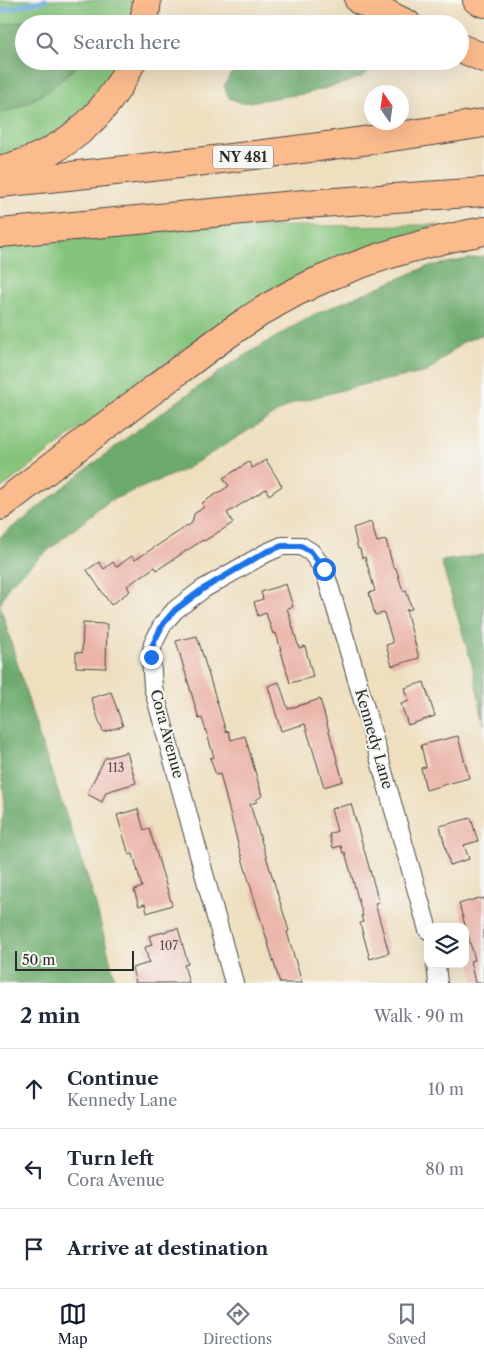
<!DOCTYPE html>
<html lang="en">
<head>
<meta charset="utf-8">
<style>
	:root { --surface:#fff; --page:#f2f2f3; --text:#1f2937; --muted:#747a83; --line:#e0e1e3; --accent:#111827 }
	body { margin:0; font-family:"Libre Caslon Text",serif; background:var(--page); color:var(--text) }
	.controls { position:absolute; right:15px; bottom:15px; display:grid; overflow:hidden; border-radius:10px; box-shadow:0 5px 20px #0002 }
	.controls button { width:45px; height:45px; display:grid; place-items:center; padding:0; border:0; border-bottom:1px solid var(--line); background:var(--surface); color:var(--text); font:25px sans-serif }
	.compass { position:absolute; left:364px; top:85px; width:45px; height:45px; border-radius:50%; background:var(--surface); box-shadow:0 5px 20px #0002; rotate:347deg }
	.scale { position:absolute; left:15px; bottom:12px; width:119px; box-sizing:border-box; padding-left:5px; border:2px solid #2b2b2b; border-top:0; font-size:14px; line-height:18px; white-space:nowrap; color:#2b2b2b; -webkit-text-stroke:4px #f6f6f2; paint-order:stroke }
	.stop { position:absolute; width:15px; height:15px; margin:-11px; border:4px solid #1a73e8; border-radius:50%; background:#fff }
	.stop.end { background:#1a73e8; border-color:#fff; box-shadow:0 1px 5px #0008 }
	.list { margin:0; padding:0; list-style:none }
	h2 { display:flex; justify-content:space-between; align-items:center; height:65px; margin:0; padding:0 20px; font-size:21px }
	h2 small { font-size:16px; font-weight:400; color:var(--muted) }
	.list li { display:grid; grid-template-columns:32px 1fr auto; gap:15px; align-items:center; box-sizing:border-box; height:80px; padding:0 20px; border-top:1px solid var(--line) }
	.list b { display:block; font-size:19px; white-space:nowrap }
	.list p { margin:0; font-size:16px; white-space:nowrap; color:var(--muted) }
	.list em { font-size:16px; font-style:normal; color:var(--muted) }
	.icon { flex:none; width:28px; height:28px; fill:none; stroke:currentColor; stroke-width:2; stroke-linecap:round; stroke-linejoin:round }
	.map { position:relative; flex:none; width:484px; height:983px; overflow:hidden }
	.search { position:absolute; background:var(--surface); box-shadow:0 5px 20px #0002; left:15px; right:15px; top:15px; height:55px; display:flex; align-items:center; gap:12px; box-sizing:border-box; padding:0 18px; border-radius:28px; color:var(--muted); font-size:19px }
	.sheet { height:305px; background:var(--surface) }
	nav { display:flex; justify-content:space-around; align-items:center; box-sizing:border-box; height:70px; border-top:1px solid var(--line); background:var(--surface); font-size:14px; color:var(--muted) }
	nav a { display:grid; justify-items:center; gap:2px }
	nav .on { color:var(--accent) }
	.map>svg:first-child { display:block }
	.green { fill:#85c47c; stroke:#587854 }
	.forest { fill:#6caa6c; stroke:#4c6a4c }
	.lines { fill:none; stroke-linecap:round; stroke-linejoin:round }
	.stream { stroke:#73aae2; stroke-width:5 }
	.building { fill:#ebb4a8 }
	.minor-casing { stroke:#484641; stroke-width:20 }
	.motorway-casing { stroke:#484641; stroke-width:30 }
	.minor { stroke:#fff; stroke-width:18 }
	.motorway { stroke:#fbbb8d; stroke-width:28 }
	.route { stroke:#1a73e8; stroke-width:6 }
	.labels { text-anchor:middle; stroke-width:4; stroke-linejoin:round; paint-order:stroke }
	.number-label { font-size:12px; fill:#5b4d4a }
	.shield { fill:#f6f6f2; stroke:#686867; stroke-width:1 }
	.shield-label { font-size:14px; font-weight:bold; fill:#2b2b2b }
	.street-label { font-size:15px; fill:#2b2b2b; stroke:#f6f6f2 }
</style>
</head>
<body>
<div class="map">
<svg width="484" height="983" viewBox="0 0 484 983">
	<rect width="100%" height="100%" fill="#f6f6f2"/>
	<filter id="ink" filterUnits="userSpaceOnUse"><feTurbulence type="fractalNoise" baseFrequency=".02" numOctaves="2"/><feDisplacementMap in="SourceGraphic" scale="10" xChannelSelector="R" yChannelSelector="G"/><feConvolveMatrix kernelMatrix="1 2 1 2 8 2 1 2 1" color-interpolation-filters="sRGB"/></filter>
	<filter id="wash" filterUnits="userSpaceOnUse"><feTurbulence type="fractalNoise" baseFrequency=".0096" numOctaves="4" result="noise"/><feDisplacementMap in="SourceGraphic" scale="20" xChannelSelector="R" yChannelSelector="G"/><feGaussianBlur stdDeviation="1.12" result="paint"/><feColorMatrix in="noise" values="0 0 0 0 0 0 0 0 0 0 0 0 0 0 0 0 0 1.4 0 .05"/><feComposite in="paint" operator="in"/></filter>
	<g filter="url(#wash)">
		<rect width="100%" height="100%" fill="#eedfbf"/>
		<g class="green">
			<path d="M 0,0 L 135,0 L 132,24 L 90,24 L 83,16 C 52,13 30,19 0,26 Z"/>
			<polygon points="79,61 119,61 103,89 57,137 0,159 0,114 29,103 72,71"/>
			<path d="M 439,225 C 379,242 320,262 266,293 C 220,321 178,353 136,385 C 91,420 45,454 0,489 L 0,247 L 196,227 Z"/>
		</g>
		<g class="forest">
			<path d="M 67,14 L 83,16 L 90,24 L 24,24 L 24,61 L 79,61 C 59,88 31,102 0,114 L 0,26 L 47,15 Z"/>
			<polygon points="247,61 378,61 364,76 341,84 308,93 242,103 229,98 224,86 230,75"/>
			<polygon points="484,256 484,334 463,342 427,372 361,385 293,403 184,470 109,501 41,556 9,585 0,605 39,736 93,894 116,983 0,983 0,835 5,803 0,762 0,537 133,433 232,363 313,315 426,267"/>
			<polygon points="484,555 484,724 473,668 441,561"/>
		</g>
		<g class="lines">
			<polyline class="stream" points="0,11 45,0"/>
		</g>
		<g id="blocks">
			<g class="building">
				<polygon points="266,460 282,486 269,495 266,489 227,513 233,523 204,541 203,540 157,570 155,567 127,586 130,591 111,605 87,570 99,562 104,569 113,562 116,567 132,556 135,560 192,523 194,514 204,507 202,503 229,486 223,478 249,462 252,468"/>
				<polygon points="371,522 377,542 386,540 393,567 396,568 403,591 406,590 412,609 406,610 419,658 392,666 386,645 393,643 384,613 375,615 369,593 375,591 365,557 362,558 360,549 358,549 353,528"/>
				<polygon points="286,584 293,607 287,608 299,648 305,646 313,677 290,683 276,633 273,634 266,613 258,616 254,602 263,599 261,592"/>
				<polygon points="83,623 107,624 106,668 76,667 76,652 82,653"/>
				<polygon points="197,636 226,732 229,731 231,740 245,736 262,796 256,800 257,802 250,804 289,931 287,932 302,983 280,983 239,848 220,774 216,775 210,758 214,757 202,718 199,719 176,641"/>
				<polygon points="279,682 288,709 320,699 343,781 324,787 305,724 281,731 268,686"/>
				<polygon points="424,682 435,716 408,725 401,704 409,701 405,688"/>
				<polygon points="111,692 123,726 103,732 91,698"/>
				<polygon points="458,736 469,778 426,790 421,768 426,767 421,745"/>
				<polygon points="127,752 136,783 106,792 102,802 87,794 105,758"/>
				<polygon points="351,804 379,902 375,903 389,953 370,959 360,923 363,922 361,916 363,916 345,852 343,853 341,846 333,848 329,834 337,831 331,809"/>
				<polygon points="138,809 144,830 149,828 172,905 147,913 145,904 139,906 134,890 142,887 133,854 129,855 117,815"/>
				<polygon points="471,818 478,841 464,845 469,859 450,865 440,826"/>
				<polygon points="479,898 480,899 484,898 484,983 475,983 470,961 475,960 459,904"/>
				<polygon points="178,928 188,964 184,965 189,983 136,983 132,968 149,963 145,947 152,945 149,936"/>
			</g>
		</g>
	</g>
	<g filter="url(#ink)">
		<use href="#blocks" fill-opacity="0" stroke="#484641" stroke-width="1"/>
		<g class="lines">
			<defs>
				<g id="minor">
					<polyline points="436,964 438,983"/>
					<polyline points="234,983 153,687 151,657 153,644 163,624 175,610 203,589 266,553 282,546 301,546 311,552 324,569 350,655 428,930"/>
				</g>
				<g id="motorway">
					<polyline points="359,0 407,24"/>
					<polyline points="477,0 484,3"/>
					<polyline points="144,24 147,0"/>
					<polyline points="460,48 484,58"/>
					<path d="M 0,170 C 62,155 105,119 132,61"/>
					<path d="M 0,183 C 162,167 323,149 484,123"/>
					<polyline points="0,233 305,204 484,192"/>
					<path d="M 0,506 C 52,466 105,426 157,387 C 207,349 257,309 314,283 C 369,258 425,242 484,231"/>
				</g>
			</defs>
			<use href="#minor" class="minor-casing"/>
			<use href="#motorway" class="motorway-casing"/>
			<use href="#minor" class="minor"/>
			<use href="#motorway" class="motorway"/>
		</g>
	</g>
	<g class="lines" filter="url(#ink)">
		<polyline class="route" points="151,657 153,644 163,624 175,610 203,589 266,552 282,546 301,546 311,552 324,569"/>
	</g>
	<g class="labels">
		<g class="number-label">
			<text x="116" y="772">113</text>
			<text x="169" y="950">107</text>
		</g>
		<rect class="shield" x="213" y="145.5" width="60" height="23" rx="4"/>
		<g class="shield-label">
			<text x="243" y="162">NY 481</text>
		</g>
		<g class="street-label">
			<text transform="translate(167 734) rotate(75)" y="5">Cora Avenue</text>
			<text transform="translate(374 739) rotate(74)" y="5">Kennedy Lane</text>
		</g>
	</g>
</svg>
<div class="controls">
<button><svg class="icon" aria-label="layers" viewBox="0 0 24 24"><path d="M12 4l9 5-9 5-9-5zM3 14l9 5 9-5"/></svg></button>
</div>
<svg class="compass" viewBox="-18 -18 36 36"><path d="M0-13l5 13h-10z" fill="#e53935"/><path d="M0 13l5-13h-10z" fill="#747a83"/></svg>
<div class="scale">50 m</div>
<div class="stop" style="left:324px;top:569px"></div>
<div class="stop end" style="left:151px;top:657px"></div>
<div class="search"><svg class="icon" aria-label="search" viewBox="0 0 24 24"><circle cx="10" cy="10" r="6"/><path d="M15 15l6 6"/></svg>Search here</div>
</div>
<section class="sheet">
<h2>2 min<small>Walk · 90 m</small></h2>
<ul class="list">
<li><svg class="icon" aria-label="ahead" viewBox="0 0 24 24"><path d="M12 20V5M6 11l6-6 6 6"/></svg><div><b>Continue</b><p>Kennedy Lane</p></div><em>10 m</em></li>
<li><svg class="icon" aria-label="left" viewBox="0 0 24 24"><path d="M17 20v-9H6M10 6l-5 5 5 5"/></svg><div><b>Turn left</b><p>Cora Avenue</p></div><em>80 m</em></li>
<li><svg class="icon" aria-label="arrive" viewBox="0 0 24 24"><path d="M6 21V4h12l-3 4 3 4H6"/></svg><div><b>Arrive at destination</b></div></li>
</ul>
</section>
<nav>
<a class="on"><svg class="icon" aria-label="map" viewBox="0 0 24 24"><path d="M3 6l6-2 6 2 6-2v14l-6 2-6-2-6 2zM9 4v14M15 6v14"/></svg>Map</a>
<a><svg class="icon" aria-label="directions" viewBox="0 0 24 24"><path d="M12 3l9 9-9 9-9-9zM9 14v-3h6M13 9l2 2-2 2"/></svg>Directions</a>
<a><svg class="icon" aria-label="saved" viewBox="0 0 24 24"><path d="M7 4h10v16l-5-4-5 4z"/></svg>Saved</a>
</nav>
</body>
</html>
